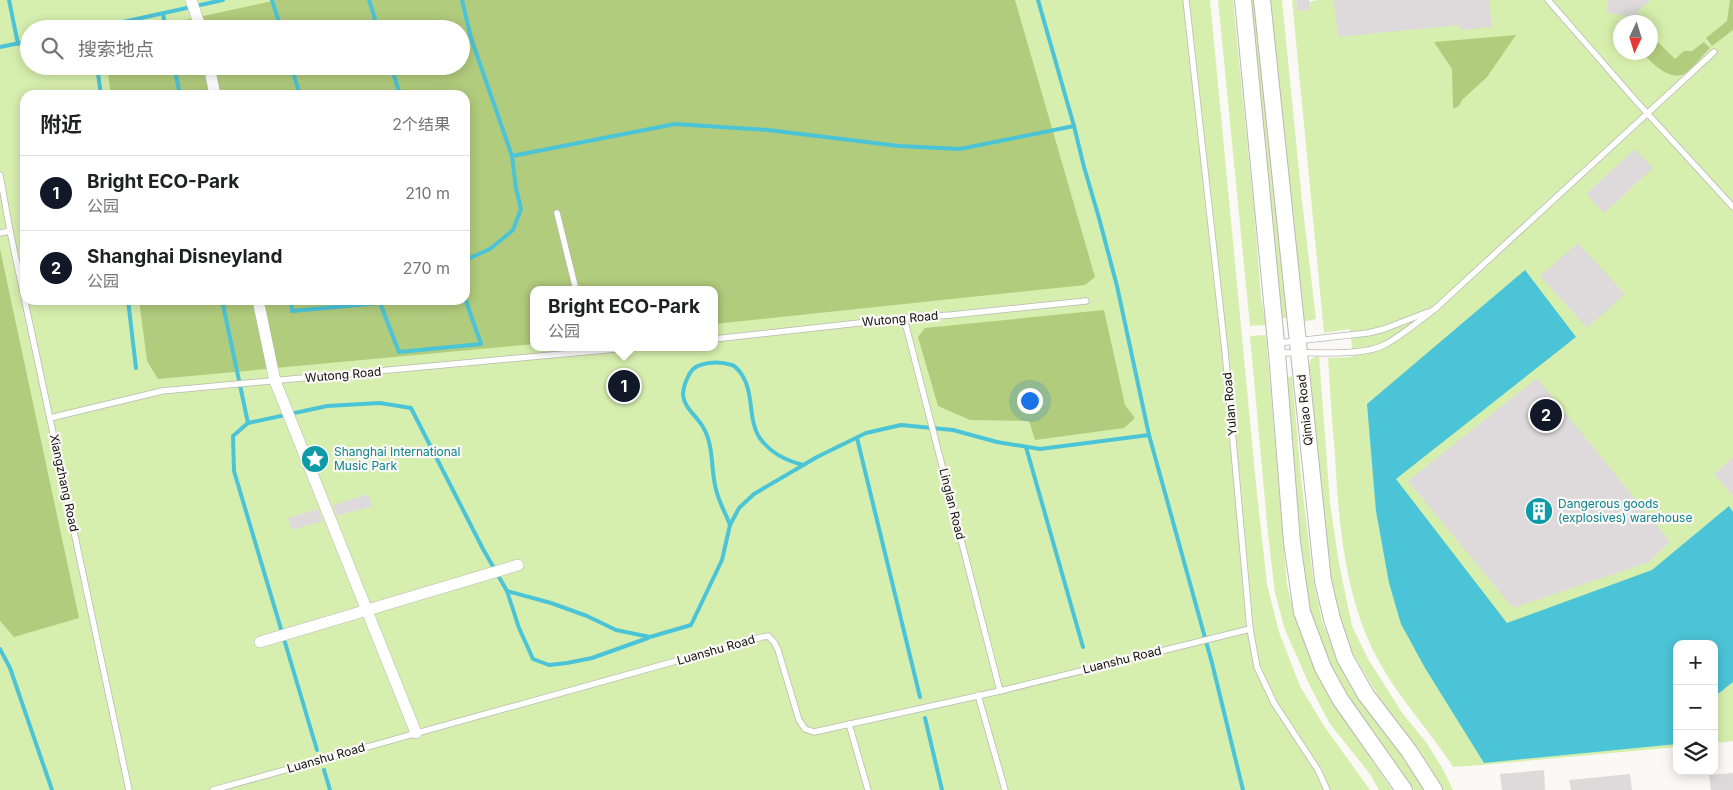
<!DOCTYPE html>
<html lang="zh">
<head>
<meta charset="utf-8">
<style>
	:root { --surface:#fff; --page:#f6f6f6; --text:#202124; --muted:#757577; --line:#e0e0e0; --accent:#111827 }
	body { margin:0; font-family:Inter,"Noto Sans SC",sans-serif; background:var(--page); color:var(--text) }
	.controls { position:absolute; right:15px; bottom:15px; display:grid; overflow:hidden; border-radius:10px; box-shadow:0 2px 12px #0003 }
	.controls button { width:45px; height:45px; display:grid; place-items:center; padding:0; border:0; border-bottom:1px solid var(--line); background:var(--surface); color:var(--text); font:25px sans-serif }
	.compass { position:absolute; left:1613px; top:15px; width:45px; height:45px; border-radius:50%; background:var(--surface); box-shadow:0 2px 12px #0003; rotate:184deg }
	.you { position:absolute; left:1029px; top:400px; width:18px; height:18px; margin:-12px; border:4px solid #fff; border-radius:50%; background:#1a73e8; box-shadow:0 0 0 8px #1a73e833 }
	.badge { display:grid; place-items:center; width:32px; height:32px; border-radius:50%; background:var(--accent); color:#fff; font-size:16px; font-weight:700 }
	.pin { position:absolute; translate:-50% -50%; border:2px solid #fff; box-shadow:0 1px 5px #0006 }
	.popup { position:absolute; left:530px; top:286px; width:188px; height:65px; box-sizing:border-box; display:grid; place-content:center; border-radius:10px; background:var(--surface); filter:drop-shadow(0 1px 4px #0005); font-size:16px; white-space:nowrap; color:var(--muted) }
	.popup b { font-size:19px; color:var(--text) }
	.popup::after { content:''; position:absolute; left:50%; top:100%; margin-left:-10px; border:10px solid transparent; border-top-color:var(--surface) }
	.list { margin:0; padding:0; list-style:none }
	h2 { display:flex; justify-content:space-between; align-items:center; height:65px; margin:0; padding:0 20px; font-size:21px }
	h2 small { font-size:16px; font-weight:400; color:var(--muted) }
	.list li { display:grid; grid-template-columns:32px 1fr auto; gap:15px; align-items:center; box-sizing:border-box; height:75px; padding:0 20px; border-top:1px solid var(--line) }
	.list b { display:block; font-size:19px; white-space:nowrap }
	.list p { margin:0; font-size:16px; white-space:nowrap; color:var(--muted) }
	.list em { font-size:16px; font-style:normal; color:var(--muted) }
	.icon { flex:none; width:28px; height:28px; fill:none; stroke:currentColor; stroke-width:2; stroke-linecap:round; stroke-linejoin:round }
	.map { position:relative; flex:none; width:1733px; height:790px; overflow:hidden }
	.search { position:absolute; background:var(--surface); box-shadow:0 2px 12px #0003; left:20px; top:20px; width:450px; height:55px; display:flex; align-items:center; gap:12px; box-sizing:border-box; padding:0 18px; border-radius:28px; color:var(--muted); font-size:19px }
	.panel { position:absolute; background:var(--surface); box-shadow:0 2px 12px #0003; left:20px; top:90px; width:450px; height:215px; border-radius:15px }
	.map>svg:first-child { display:block }
	.green { fill:#d7efae; fill-rule:evenodd }
	.forest { fill:#b1cc7c }
	.water { fill:#4cc4d7 }
	.lines { fill:none; stroke-linecap:round; stroke-linejoin:round }
	.stream { stroke:#4cc4d7; stroke-width:4 }
	.building { fill:#dedadb }
	.lane-casing { stroke:#b9b8b4; stroke-width:7 }
	.street-casing { stroke:#b9b8b4; stroke-width:12 }
	.secondary-casing { stroke:#b9b8b4; stroke-width:18 }
	.lane { stroke:#fff; stroke-width:5.5 }
	.street { stroke:#fff; stroke-width:11 }
	.secondary { stroke:#fff; stroke-width:16 }
	.labels { text-anchor:middle; stroke-width:4.5; stroke-linejoin:round; paint-order:stroke }
	.street-label { font-size:12px; fill:#11100f; stroke:#faf9f5 }
	.culture-label { font-size:12px; fill:#0d838f; stroke:#faf9f5; text-anchor:start }
</style>
</head>
<body>
<div class="map">
<svg width="1733" height="790" viewBox="0 0 1733 790">
	<rect width="100%" height="100%" fill="#faf9f5"/>
	<g class="green">
		<path d="M 0,0 L 1210,0 L 1256,484 L 1267,584 L 1279,632 L 1300,686 L 1324,726 L 1370,790 L 0,790 ZM 29,29 L 461,29 L 461,66 L 29,66 ZM 25,95 L 465,95 L 465,300 L 25,300 ZM 534,290 L 714,290 L 714,347 L 534,347 Z"/>
		<polygon points="1218,0 1233,0 1254,210 1261,297 1266,325 1250,326"/>
		<polygon points="1247,0 1256,0 1289,318 1280,318"/>
		<polygon points="1269,0 1282,0 1302,201 1316,319 1302,322"/>
		<path d="M 1292,0 L 1296,0 L 1297,11 L 1310,10 L 1309,2 L 1317,0 L 1733,0 L 1733,741 L 1714,743 L 1714,644 L 1677,644 L 1677,747 L 1482,765 L 1453,767 C 1431,732 1401,701 1381,665 C 1345,603 1339,526 1335,456 C 1332,423 1330,390 1328,358 L 1353,357 L 1350,329 L 1324,333 ZM 1620,22 L 1650,22 L 1650,52 L 1620,52 Z"/>
		<path d="M 1266,335 L 1287,585 C 1294,613 1302,640 1315,666 C 1336,709 1365,749 1392,790 L 1379,790 L 1370,774 L 1330,724 L 1310,686 L 1285,630 L 1275,593 L 1268,534 L 1250,336 Z"/>
		<polygon points="1319,355 1330,503 1339,564 1352,626 1368,659 1403,714 1426,742 1444,771 1453,790 1442,790 1428,764 1383,704 1346,642 1329,591 1308,384 1309,365 1311,359"/>
		<polygon points="1292,376 1301,478 1313,577 1322,621 1342,670 1364,705 1400,752 1426,790 1414,790 1345,691 1330,665 1312,619 1303,578 1284,378"/>
	</g>
	<g class="forest">
		<polygon points="277,0 1015,0 1095,277 1085,285 714,324 714,290 534,290 534,344 158,379 147,361 139,300 465,300 465,95 111,95 107,66 461,66 461,29 144,29"/>
		<polygon points="1730,0 1733,0 1733,30 1712,46 1706,38 1727,21"/>
		<polygon points="1516,35 1487,77 1462,100 1459,106 1453,109 1452,69 1434,42"/>
		<path d="M 1651,35 L 1675,59 L 1684,51 L 1692,51 L 1704,42 L 1710,48 C 1703,55 1691,70 1684,74 C 1670,81 1651,63 1643,53 L 1650,52 Z"/>
		<polygon points="0,249 79,618 14,637 0,621"/>
		<polygon points="1104,310 1125,405 1135,418 1124,428 1035,440 1029,421 970,420 938,406 918,337 925,328"/>
	</g>
	<polygon class="water" points="1525,270 1576,337 1396,479 1507,623 1652,570 1729,506 1733,512 1733,682 1714,697 1714,644 1677,644 1677,744 1484,763 1425,668 1401,624 1389,583 1376,511 1367,404"/>
	<g class="lines">
		<g class="stream">
			<polyline points="9,0 18,44"/>
			<polyline points="272,0 281,29"/>
			<polyline points="369,0 378,29"/>
			<polyline points="462,0 471,38 512,156"/>
			<polyline points="1038,0 1074,126"/>
			<polyline points="163,14 166,29"/>
			<polyline points="91,29 223,0"/>
			<polyline points="0,47 29,41"/>
			<polyline points="97,66 101,95"/>
			<polyline points="174,66 180,95"/>
			<polyline points="291,66 300,95"/>
			<polyline points="391,66 400,95"/>
			<polyline points="465,260 490,249 513,230 521,209 516,188 512,156 675,124 768,130 899,146 960,149 1074,126 1084,167 1099,218 1117,286 1149,435 1212,663 1243,790"/>
			<polyline points="128,300 136,368"/>
			<polyline points="222,300 248,423"/>
			<polyline points="291,300 292,311 380,303 399,352 481,344 465,298"/>
			<polyline points="857,438 920,697"/>
			<polyline points="1026,447 1083,647"/>
			<path d="M 730,525 C 726,514 720,504 717,493 C 710,472 715,447 703,427 C 697,416 684,408 683,395 C 683,387 686,380 690,373 C 697,361 719,361 732,365 C 735,366 740,372 742,375 C 754,393 748,419 759,437 C 770,453 785,460 803,465"/>
			<polyline points="507,591 519,628 533,659 549,665 567,663 592,658 648,638"/>
			<polyline points="0,649 10,668 52,790"/>
			<polyline points="925,718 942,790"/>
			<polyline points="317,750 234,471 233,436 248,423 327,406 380,403 411,408 483,549 507,591 551,603 587,616 616,630 650,637 691,625 722,560 730,525 739,508 754,494 817,457 866,433 901,425 953,430 997,442 1040,449 1149,435"/>
			<polyline points="324,770 330,790"/>
		</g>
	</g>
	<g class="building">
		<polygon points="1296,0 1309,0 1310,10 1297,11"/>
		<polygon points="1334,0 1489,0 1492,27 1459,30 1459,25 1338,37"/>
		<polygon points="1608,0 1650,0 1637,12 1638,17 1607,13"/>
		<polygon points="1635,149 1653,168 1604,213 1586,194"/>
		<polygon points="1578,243 1625,294 1587,328 1540,276"/>
		<polygon points="1537,378 1670,542 1649,562 1513,608 1408,481"/>
		<polygon points="1733,457 1733,496 1714,474"/>
		<polygon points="368,494 372,506 337,516 333,505"/>
		<polygon points="318,509 323,521 292,530 288,518"/>
		<polygon points="1544,770 1545,790 1502,790 1500,774"/>
		<polygon points="1733,773 1733,790 1711,790 1709,775"/>
		<polygon points="1630,774 1632,790 1571,790 1569,780"/>
	</g>
	<g class="lines">
		<defs>
			<g id="lane">
				<polyline points="1186,0 1225,351 1250,629 1257,667 1274,703 1318,770 1327,790"/>
				<polyline points="1548,0 1636,101 1733,207"/>
				<polyline points="0,175 10,231 129,790"/>
				<polyline points="557,213 576,290"/>
				<polyline points="0,233 10,231"/>
				<polyline points="904,318 1000,691"/>
				<polyline points="714,339 904,318 951,315 1086,301"/>
				<polyline points="1278,343 1368,333 1384,329 1428,312"/>
				<path d="M 1279,353 C 1308,351 1362,358 1386,344 C 1404,334 1420,320 1436,308 L 1714,52"/>
				<polyline points="50,418 162,391 638,347"/>
				<polyline points="978,695 1005,790"/>
				<polyline points="849,724 868,790"/>
				<polyline points="213,790 762,637 768,636 774,642 778,650 799,720 805,729 814,732 1000,691 1250,629"/>
			</g>
			<g id="street">
				<polyline points="191,0 201,29"/>
				<polyline points="209,66 215,95"/>
				<polyline points="258,300 275,381 416,733"/>
				<polyline points="260,642 518,565"/>
			</g>
			<g id="secondary">
				<polyline points="1243,0 1277,353 1292,542 1302,612 1323,668 1340,699 1404,790"/>
				<polyline points="1262,0 1323,581 1332,619 1345,658 1366,695 1409,751 1434,790"/>
			</g>
		</defs>
		<use href="#lane" class="lane-casing"/>
		<use href="#street" class="street-casing"/>
		<use href="#secondary" class="secondary-casing"/>
		<use href="#lane" class="lane"/>
		<use href="#street" class="street"/>
		<use href="#secondary" class="secondary"/>
	</g>
	<defs>
		<symbol id="sight-disc" viewBox="-11 -11 22 22"><circle r="9.5" fill="#0f9aa8" stroke="#faf9f5"/><path d="M0-6L1.8-2.2L6-1.7L2.9 1.2L3.7 5.4L0 3.3L-3.7 5.4L-2.9 1.2L-6-1.7L-1.8-2.2Z" fill="#fff"/></symbol>
		<symbol id="building-disc" viewBox="-11 -11 22 22"><circle r="9.5" fill="#0f9aa8" stroke="#faf9f5"/><path d="M-4-6H4V6H1V3H-1V6H-4ZM-2.5-4.3h1.7v1.8h-1.7ZM.8-4.3h1.7v1.8H.8ZM-2.5-1h1.7V.8h-1.7ZM.8-1h1.7V.8H.8Z" fill="#fff"/></symbol>
	</defs>
	<g fill-rule="evenodd">
		<use href="#sight-disc" x="299" y="443" width="32" height="32"/>
		<use href="#building-disc" x="1523" y="495" width="32" height="32"/>
	</g>
	<g class="labels">
		<g class="street-label">
			<text transform="translate(900 319) rotate(-5)" y="4">Wutong Road</text>
			<text transform="translate(343 375) rotate(-5)" y="4">Wutong Road</text>
			<text transform="translate(1230 404) rotate(-95)" y="4">Yulan Road</text>
			<text transform="translate(1305 410) rotate(-96)" y="4">Qimiao Road</text>
			<text transform="translate(64 483) rotate(78)" y="4">Xiangzhang Road</text>
			<text transform="translate(952 504) rotate(76)" y="4">Linglan Road</text>
			<text transform="translate(716 650) rotate(-16)" y="4">Luanshu Road</text>
			<text transform="translate(1122 660) rotate(-14)" y="4">Luanshu Road</text>
			<text transform="translate(326 758) rotate(-16)" y="4">Luanshu Road</text>
		</g>
		<g class="culture-label">
			<text x="334" y="456">Shanghai International<tspan x="334" dy="14">Music Park</tspan></text>
			<text x="1558" y="508">Dangerous goods<tspan x="1558" dy="14">(explosives) warehouse</tspan></text>
		</g>
	</g>
</svg>
<div class="controls">
<button>+</button>
<button>−</button>
<button><svg class="icon" aria-label="layers" viewBox="0 0 24 24"><path d="M12 4l9 5-9 5-9-5zM3 14l9 5 9-5"/></svg></button>
</div>
<svg class="compass" viewBox="-18 -18 36 36"><path d="M0-13l5 13h-10z" fill="#e53935"/><path d="M0 13l5-13h-10z" fill="#757577"/></svg>
<div class="you"></div>
<div class="pin badge" style="left:624px;top:386px">1</div>
<div class="popup"><b>Bright ECO-Park</b>公园</div>
<div class="pin badge" style="left:1546px;top:415px">2</div>
<div class="search"><svg class="icon" aria-label="search" viewBox="0 0 24 24"><circle cx="10" cy="10" r="6"/><path d="M15 15l6 6"/></svg>搜索地点</div>
<section class="panel">
<h2>附近<small>2个结果</small></h2>
<ul class="list">
<li><span class="badge">1</span><div><b>Bright ECO-Park</b><p>公园</p></div><em>210 m</em></li>
<li><span class="badge">2</span><div><b>Shanghai Disneyland</b><p>公园</p></div><em>270 m</em></li>
</ul>
</section>
</div>
</body>
</html>
